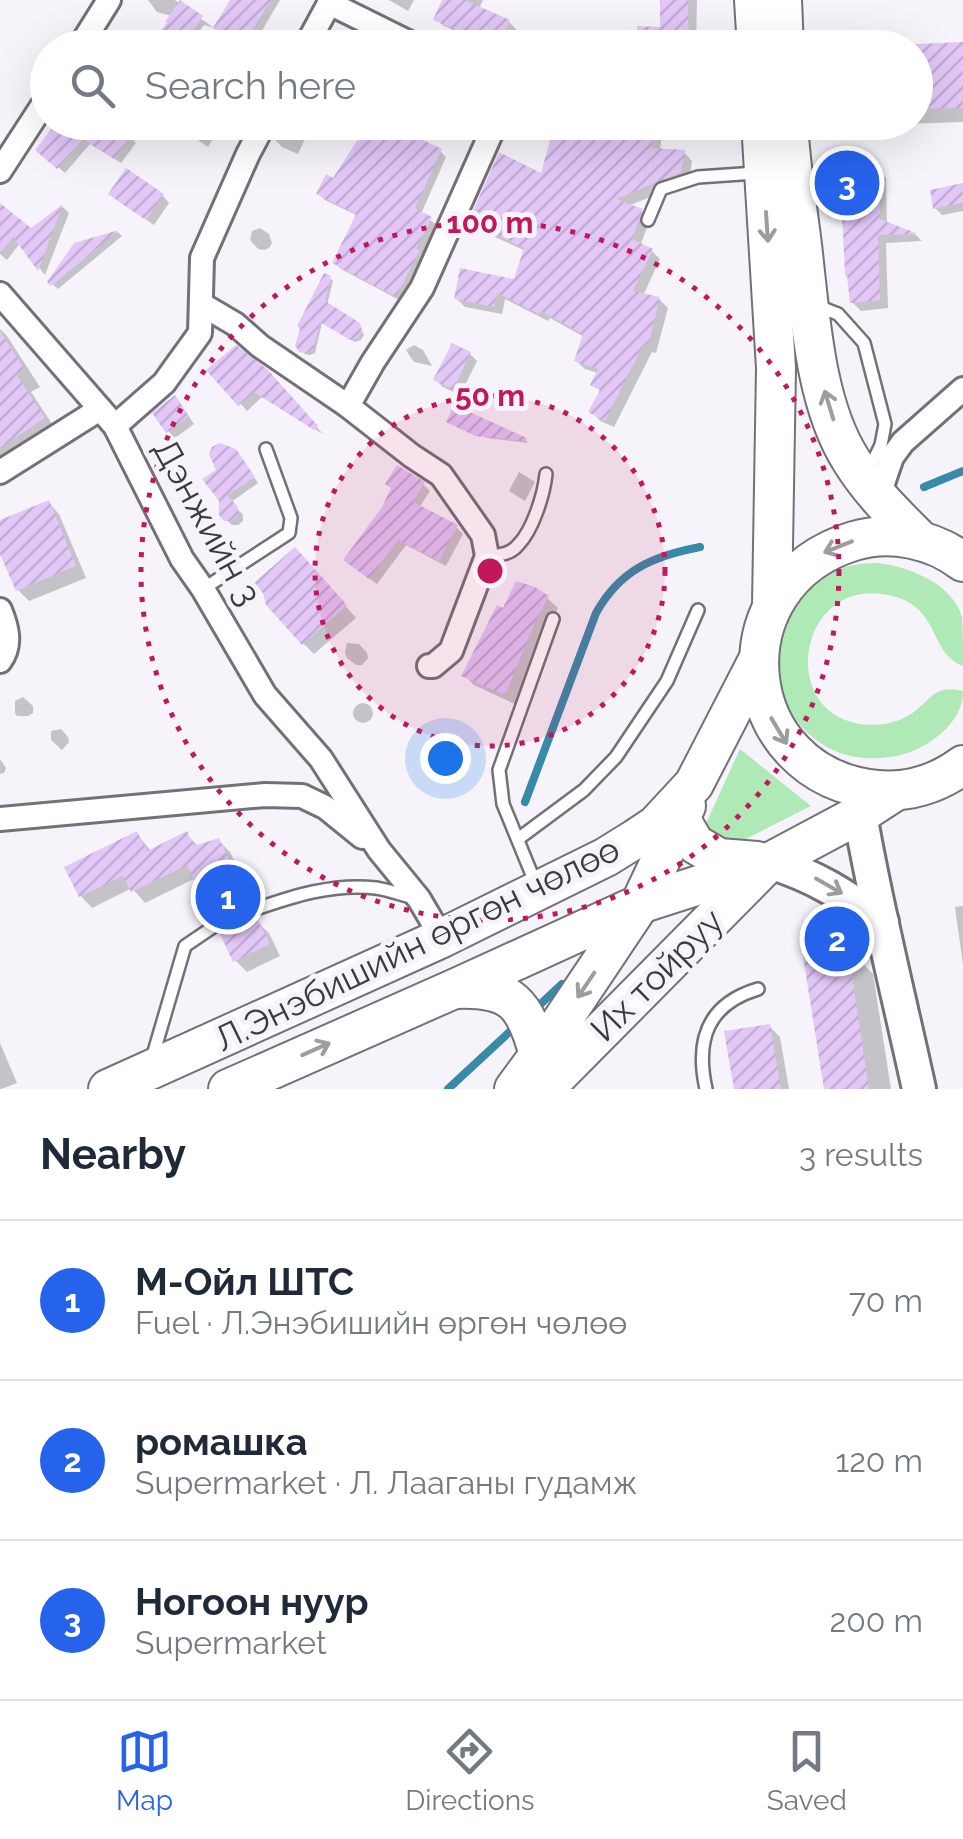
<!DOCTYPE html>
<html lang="en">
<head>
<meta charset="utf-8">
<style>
	:root { --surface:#fff; --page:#f6f6f7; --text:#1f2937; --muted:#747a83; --line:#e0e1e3; --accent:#2563eb }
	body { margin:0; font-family:Raleway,sans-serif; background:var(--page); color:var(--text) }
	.you { position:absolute; left:445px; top:758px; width:35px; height:35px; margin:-25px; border:8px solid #fff; border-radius:50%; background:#1a73e8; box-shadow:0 0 0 15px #1a73e833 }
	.badge { display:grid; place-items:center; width:65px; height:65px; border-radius:50%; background:var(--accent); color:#fff; font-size:32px; font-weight:700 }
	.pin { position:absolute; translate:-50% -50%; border:5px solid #fff; box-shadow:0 2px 10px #0006 }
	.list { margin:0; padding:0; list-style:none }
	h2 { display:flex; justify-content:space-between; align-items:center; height:130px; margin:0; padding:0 40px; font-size:42px }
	h2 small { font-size:32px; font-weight:400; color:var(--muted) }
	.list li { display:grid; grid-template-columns:65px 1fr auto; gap:30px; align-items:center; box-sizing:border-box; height:160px; padding:0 40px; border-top:2px solid var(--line) }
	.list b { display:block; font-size:38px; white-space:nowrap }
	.list p { margin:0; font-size:32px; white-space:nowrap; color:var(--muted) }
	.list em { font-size:32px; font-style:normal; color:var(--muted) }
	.icon { flex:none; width:55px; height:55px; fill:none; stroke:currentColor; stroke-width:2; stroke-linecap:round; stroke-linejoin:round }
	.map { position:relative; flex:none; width:963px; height:1089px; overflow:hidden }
	.search { position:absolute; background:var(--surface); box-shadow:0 10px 40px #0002; left:30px; right:30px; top:30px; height:110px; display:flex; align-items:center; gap:25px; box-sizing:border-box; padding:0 35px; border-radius:55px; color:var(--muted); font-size:38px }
	.sheet { height:610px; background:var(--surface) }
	nav { display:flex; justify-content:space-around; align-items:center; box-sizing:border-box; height:140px; border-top:2px solid var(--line); background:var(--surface); font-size:28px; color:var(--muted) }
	nav a { display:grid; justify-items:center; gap:5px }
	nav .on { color:var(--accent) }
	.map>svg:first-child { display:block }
	.grass { fill:#afe9b6 }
	.shadow { fill:#0003 }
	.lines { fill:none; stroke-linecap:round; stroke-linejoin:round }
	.stream { stroke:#378aa8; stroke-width:8 }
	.building { fill:url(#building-hatch) }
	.service-casing { stroke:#737177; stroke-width:16 }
	.minor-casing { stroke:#737177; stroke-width:28 }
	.secondary-casing { stroke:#737177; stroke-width:38 }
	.primary-casing { stroke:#737177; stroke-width:42 }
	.service { stroke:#fff; stroke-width:11 }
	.minor { stroke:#fff; stroke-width:22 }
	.secondary { stroke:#fff; stroke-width:32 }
	.primary { stroke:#fff; stroke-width:38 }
	.oneway { stroke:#9d9c9e }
	.ring { fill:none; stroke:#c2185b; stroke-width:5; stroke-dasharray:5 10 }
	.labels { text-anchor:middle; stroke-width:10; stroke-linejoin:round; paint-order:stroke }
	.street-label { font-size:35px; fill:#3b3a3c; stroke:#f6f4fa }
	.centre { fill:#c2185b; stroke:#f6f4fa; stroke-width:5 }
	.ring-label { font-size:30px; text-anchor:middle; font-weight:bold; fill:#c2185b; stroke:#f6f4fa; stroke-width:10; stroke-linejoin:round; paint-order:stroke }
</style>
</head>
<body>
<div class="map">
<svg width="963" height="1089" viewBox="0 0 963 1089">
	<defs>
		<pattern id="building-hatch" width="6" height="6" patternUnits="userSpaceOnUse" patternTransform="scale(2.5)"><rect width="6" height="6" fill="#e2c7f7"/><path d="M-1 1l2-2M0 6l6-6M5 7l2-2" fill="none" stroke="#c3acd5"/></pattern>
	</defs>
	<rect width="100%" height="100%" fill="#f6f4fa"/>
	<g class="grass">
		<path d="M 878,563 C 909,567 952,583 962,617 C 963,631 963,651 963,666 C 930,654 940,610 896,597 C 803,570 777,701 851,722 C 871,728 894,725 911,714 C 932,700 933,684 963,691 C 963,715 945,733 925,745 C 906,756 887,759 865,758 C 810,755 766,699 778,643 C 780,636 785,629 787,622 C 806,581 832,563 878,563 Z"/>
		<polygon points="740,749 811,806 736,844 713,850 703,830"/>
	</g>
	<g class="shadow">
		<polygon points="148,0 175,0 214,28 204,25 193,40 172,16 157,12"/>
		<polygon points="234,0 280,0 257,39 233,40 226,11 259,19"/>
		<polygon points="389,0 414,0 408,11"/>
		<polygon points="446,0 483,0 479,9 509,22 516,29 508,48 492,48 444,26 437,20"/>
		<polygon points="663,0 697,0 696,48 639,48 662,29"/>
		<polygon points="357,36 379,48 349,48"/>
		<polygon points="963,44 963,122 846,126 842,122 916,122 916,48 878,48"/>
		<polygon points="62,122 130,137 136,143 121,163 90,144 65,173 45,156"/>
		<polygon points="177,122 218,122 213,134 215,136 208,147 181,129 176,124"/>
		<polygon points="281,122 305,122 310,128 298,154 282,147 275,140 281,129"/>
		<polygon points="347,122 430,122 418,141 440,151 446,157 421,214 437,225 422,256 424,258 403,302 341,269 335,263 358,216 325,200 319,194 334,181 365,133"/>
		<polygon points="628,122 663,122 660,151 684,152 692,161 689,181 628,206 641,211 650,220 640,246 652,251 660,259 643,296 659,299 668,308 656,353 652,352 614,427 600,421 592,412 602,392 593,384 598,373 585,369 576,361 584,337 550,318 548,321 505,299 502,314 465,307 456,298 516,282 526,251 479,230 471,222"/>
		<polygon points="878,170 886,178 887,225 916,235 922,241 886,243 888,308 861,311 852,302"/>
		<polygon points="963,189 963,211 942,215 935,208"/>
		<polygon points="163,196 169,203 154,225 118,201"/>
		<polygon points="0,206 31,231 63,207 69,213 45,275 20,243 7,260 0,254"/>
		<polygon points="260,228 269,234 272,243 269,248 264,250 258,249 250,240 252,231"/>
		<polygon points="118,232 122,236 58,289 50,282 75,245"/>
		<polygon points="330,278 333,281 327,305 359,325 364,335 361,340 355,342 322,323 315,353 310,355 305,354 301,350"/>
		<polygon points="0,329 7,336 40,387 31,392 60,436 0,476"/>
		<polygon points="414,345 423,350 432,366 414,362 411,358 406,350"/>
		<polygon points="470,354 477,361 460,395 443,387 436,380"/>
		<polygon points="210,370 273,379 323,434 262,397 247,411"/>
		<polygon points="181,405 194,424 175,438 168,431"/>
		<polygon points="449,421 526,440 528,443 487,438"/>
		<polygon points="241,458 258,483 231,502 243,515 243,521 238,525 232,525 221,514 219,471"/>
		<polygon points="519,472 535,482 525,501 509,491"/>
		<polygon points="423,484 430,491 419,508 456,527 463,534 446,566 406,545 377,584 352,566"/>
		<polygon points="49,503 59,514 86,578 29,601 18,590 0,547 0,523"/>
		<polygon points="306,561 356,618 314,654 303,643"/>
		<polygon points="547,598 558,608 546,630 515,704 474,685 464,675 504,611"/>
		<polygon points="347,643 359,644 367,653 368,658 362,665 356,665 347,658 345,652"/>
		<polygon points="23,697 33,706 33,713 28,716 17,716 15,713 15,701"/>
		<circle cx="363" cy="713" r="10"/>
		<polygon points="61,729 68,737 69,742 62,750 51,740 51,731"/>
		<polygon points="0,759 6,768 4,773 0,774"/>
		<polygon points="137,834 151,851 186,834 199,847 218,840 230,852 260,914 255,920 269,933 280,956 247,972 235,960 227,929 213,915 196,878 145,903 132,888 92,908 81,896"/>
		<polygon points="963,906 963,965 955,907"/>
		<polygon points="846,946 873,974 891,1089 826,1089"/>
		<polygon points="769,1026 780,1037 789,1089 736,1089"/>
		<polygon points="0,1043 17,1083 1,1089 0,1089"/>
	</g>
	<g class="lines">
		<g class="stream">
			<polyline points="924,487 963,471"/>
			<path d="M 525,802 L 596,613 C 620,570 653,556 700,547"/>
			<polyline points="532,1012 562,984"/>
			<polyline points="448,1089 518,1024"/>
		</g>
	</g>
	<g class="building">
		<polygon points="180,0 203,16 181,48 147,48 167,23 165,22"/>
		<polygon points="230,0 271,0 251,32 275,48 225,48 230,39 213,28"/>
		<polygon points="442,0 465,0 510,20 498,48 433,20"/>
		<polygon points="660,0 688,0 689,48 637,48 637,26 660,27"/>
		<polygon points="963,42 963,108 916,109 916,44"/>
		<polygon points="57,122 114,122 131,135 114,159 83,139 57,169 35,150"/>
		<polygon points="369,122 420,122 412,135 442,149 415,208 432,217 416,249 420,250 396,297 332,263 356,214 316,194 326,174 333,178"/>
		<polygon points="555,122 654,122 652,148 685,150 681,172 616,199 643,209 632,239 653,249 633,291 660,297 648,346 643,345 605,421 588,412 600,390 590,385 598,369 574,361 583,334 541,311 539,314 497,293 494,307 454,299 460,268 514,279 524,248 468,222 499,152 541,173"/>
		<polygon points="879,167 880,219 918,234 878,235 880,300 850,303 847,276 845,276 840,168"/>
		<polygon points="126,168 164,194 146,220 108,194"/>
		<polygon points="963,183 963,203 933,209 930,190"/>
		<polygon points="0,203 31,228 63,204 38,271 13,237 0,253"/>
		<polygon points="119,230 51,286 47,282 74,243"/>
		<polygon points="324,273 331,276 325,301 360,323 362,331 358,338 350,340 320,322 313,350 306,353 299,352 295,345 300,329 297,326"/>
		<polygon points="0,331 24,369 16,374 45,418 0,448"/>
		<polygon points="452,343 471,352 453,390 433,380"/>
		<polygon points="236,345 267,369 318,426 314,430 254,392 238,406 206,370"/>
		<polygon points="175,395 189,416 166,433 152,413"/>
		<polygon points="454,405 527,438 526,441 475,436 446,422"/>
		<polygon points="220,443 236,449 255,477 227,495 238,507 238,515 232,521 224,521 219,515 219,501 202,479 216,470 209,454 212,447"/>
		<polygon points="397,465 425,482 413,502 458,525 439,561 398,540 369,579 343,560 382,507 391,488 385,484"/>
		<polygon points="49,500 76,566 16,591 0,554 0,520"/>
		<polygon points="295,547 347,605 302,645 266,605 263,593 254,583"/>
		<polygon points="516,581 535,587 549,596 536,620 505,695 461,676 497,605 503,608"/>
		<polygon points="137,831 147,851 187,831 194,846 219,838 249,902 244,907 245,914 250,919 257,918 270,944 233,962 220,934 225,928 224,921 219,916 211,917 187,865 131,892 123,876 79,897 64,867"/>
		<polygon points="847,943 869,1089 824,1089 802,950"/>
		<polygon points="770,1024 781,1089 734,1089 724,1031"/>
	</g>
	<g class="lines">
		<defs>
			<g id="service">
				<polyline points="648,220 661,189 698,177 756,173"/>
				<polyline points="817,306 838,314 864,343 885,424 881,445 868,472"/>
				<path d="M 487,556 C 498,555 510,555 518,545 C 533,530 544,494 546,474"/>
				<polyline points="203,589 289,533 291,518 266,449"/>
				<polyline points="518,839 584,790 616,757 667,681 698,610"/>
				<polyline points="537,887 503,804 499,770 553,619"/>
				<path d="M 253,910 C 293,896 333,883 376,888 C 389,890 402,895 414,898"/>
				<polyline points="151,1062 185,946 216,925"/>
				<path d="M 706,1089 C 695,1039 708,1004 758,989"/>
			</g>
			<g id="minor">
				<polyline points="329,3 420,48"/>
				<polyline points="79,48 109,0"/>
				<polyline points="305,48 331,0"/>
				<polyline points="265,122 248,154 202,258 200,333 164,383 115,426 182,559 203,589 265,695 321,759 379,850 419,899 442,938"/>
				<polyline points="0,171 48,97"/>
				<polyline points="0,294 115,426"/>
				<polyline points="201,304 235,324 260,346 348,406 373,362 422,288 496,122"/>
				<polyline points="348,406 412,456 441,475 483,535 487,556 451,651 433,666 429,666"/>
				<polyline points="0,472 100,409"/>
				<polyline points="878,498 892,457 903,442 963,389"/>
				<path d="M 0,610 C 7,627 12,645 0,661"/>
				<polyline points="0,819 265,795 302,796 325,807 362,837"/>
			</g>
			<g id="secondary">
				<path d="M 860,814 C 876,907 899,997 919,1089"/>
				<path d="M 770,862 C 817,877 842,894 882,922"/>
			</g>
			<g id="primary">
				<polyline points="754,0 757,48"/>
				<polyline points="782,0 784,48"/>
				<polyline points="761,122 776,368 772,605"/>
				<path d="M 788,122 C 790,163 797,204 802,245 C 810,312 814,402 851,460 C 870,491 895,515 921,541"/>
				<path d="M 963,562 C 933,539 890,530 854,541 C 715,583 734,776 877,790 C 909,793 937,784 963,765"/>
				<polyline points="681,820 695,844 719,858 757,861"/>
				<path d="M 457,989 C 513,987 525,1004 539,1055"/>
				<polyline points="108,1089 442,938 606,857 635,839 656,825 694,784 757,662"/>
				<polyline points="228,1089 454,989 640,904 770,862 860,814 894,792"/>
				<polyline points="514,1089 539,1055 640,904 686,806"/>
				<polyline points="544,1089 764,867"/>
			</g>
		</defs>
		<use href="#service" class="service-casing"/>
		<use href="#minor" class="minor-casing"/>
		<use href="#secondary" class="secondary-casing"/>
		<use href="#primary" class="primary-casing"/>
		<use href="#service" class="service"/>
		<use href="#minor" class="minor"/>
		<use href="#secondary" class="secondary"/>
		<use href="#primary" class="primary"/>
	</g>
	<defs><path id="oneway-shaft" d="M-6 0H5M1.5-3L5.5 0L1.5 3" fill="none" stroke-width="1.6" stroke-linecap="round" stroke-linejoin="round" transform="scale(2.5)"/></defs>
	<g class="oneway">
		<use href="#oneway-shaft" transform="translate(767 227) rotate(86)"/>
		<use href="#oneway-shaft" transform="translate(829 405) rotate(-107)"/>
		<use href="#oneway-shaft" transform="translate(838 547) rotate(158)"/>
		<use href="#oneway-shaft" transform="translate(779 731) rotate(59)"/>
		<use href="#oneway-shaft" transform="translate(829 886) rotate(30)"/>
		<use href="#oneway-shaft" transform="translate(586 985) rotate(124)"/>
		<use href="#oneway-shaft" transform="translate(316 1049) rotate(-24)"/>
	</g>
	<circle cx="490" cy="571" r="175" fill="#c2185b" fill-opacity=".12"/>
	<g class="ring">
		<circle cx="490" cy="571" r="175"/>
		<circle cx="490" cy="571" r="349"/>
	</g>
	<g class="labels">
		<g class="street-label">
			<text transform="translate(207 522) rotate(61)" y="12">Дэнжийн 3</text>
			<text transform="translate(417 944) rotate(-26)" y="12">Л.Энэбишийн өргөн чөлөө</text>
			<text transform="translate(657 975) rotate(-45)" y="12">Их тойруу</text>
		</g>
	</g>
	<circle cx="490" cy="571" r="15" class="centre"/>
	<g class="ring-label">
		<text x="490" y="233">100 m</text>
		<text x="490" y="406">50 m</text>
	</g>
</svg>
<div class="you"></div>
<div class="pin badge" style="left:228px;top:897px">1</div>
<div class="pin badge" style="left:837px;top:939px">2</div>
<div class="pin badge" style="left:847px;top:183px">3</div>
<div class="search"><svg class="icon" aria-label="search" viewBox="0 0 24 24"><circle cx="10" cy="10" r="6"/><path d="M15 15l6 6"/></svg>Search here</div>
</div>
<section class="sheet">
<h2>Nearby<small>3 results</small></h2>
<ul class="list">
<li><span class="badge">1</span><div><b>М-Ойл ШТС</b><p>Fuel · Л.Энэбишийн өргөн чөлөө</p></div><em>70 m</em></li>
<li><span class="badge">2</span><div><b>ромашка</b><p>Supermarket · Л. Лааганы гудамж</p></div><em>120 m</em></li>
<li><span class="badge">3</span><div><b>Ногоон нуур</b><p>Supermarket</p></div><em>200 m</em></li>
</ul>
</section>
<nav>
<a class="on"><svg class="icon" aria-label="map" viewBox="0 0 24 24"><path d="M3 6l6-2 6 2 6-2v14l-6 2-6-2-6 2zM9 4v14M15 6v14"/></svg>Map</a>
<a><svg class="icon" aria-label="directions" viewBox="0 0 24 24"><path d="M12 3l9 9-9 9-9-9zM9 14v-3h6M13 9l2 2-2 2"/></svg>Directions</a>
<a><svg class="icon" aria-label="saved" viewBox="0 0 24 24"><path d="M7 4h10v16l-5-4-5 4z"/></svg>Saved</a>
</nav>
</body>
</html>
